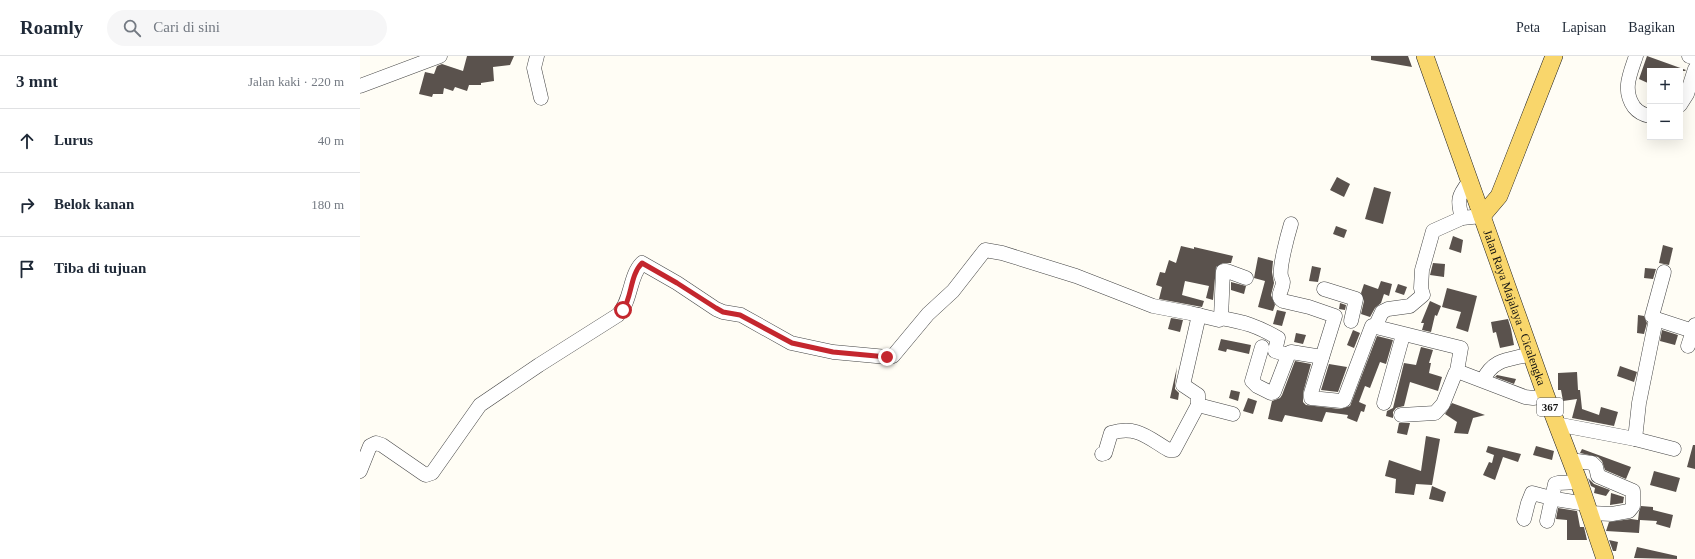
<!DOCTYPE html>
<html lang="id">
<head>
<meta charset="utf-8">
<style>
	:root { --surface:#fff; --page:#f6f6f7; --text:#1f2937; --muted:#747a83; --line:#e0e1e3 }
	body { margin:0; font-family:Georgia,serif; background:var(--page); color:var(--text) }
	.controls { position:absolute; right:12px; top:12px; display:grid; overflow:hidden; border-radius:0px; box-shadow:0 4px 16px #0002 }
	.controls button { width:36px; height:36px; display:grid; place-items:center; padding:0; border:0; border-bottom:1px solid var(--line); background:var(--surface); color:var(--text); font:20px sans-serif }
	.stop { position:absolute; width:12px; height:12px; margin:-9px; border:3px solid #c4262e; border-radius:50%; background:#fff }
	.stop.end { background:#c4262e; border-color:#fff; box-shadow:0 1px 4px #0008 }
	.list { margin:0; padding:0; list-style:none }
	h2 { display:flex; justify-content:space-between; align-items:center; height:52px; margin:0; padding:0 16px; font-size:17px }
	h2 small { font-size:13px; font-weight:400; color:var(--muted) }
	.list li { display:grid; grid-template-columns:26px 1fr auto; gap:12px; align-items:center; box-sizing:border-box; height:64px; padding:0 16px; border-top:1px solid var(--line) }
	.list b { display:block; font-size:15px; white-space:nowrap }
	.list em { font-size:13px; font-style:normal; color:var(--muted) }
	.icon { flex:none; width:22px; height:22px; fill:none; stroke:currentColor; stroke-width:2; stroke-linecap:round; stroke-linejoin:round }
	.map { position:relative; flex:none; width:1335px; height:503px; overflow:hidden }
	header { display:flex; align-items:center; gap:24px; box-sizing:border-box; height:56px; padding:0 20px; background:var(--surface); border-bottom:1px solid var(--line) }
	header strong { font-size:19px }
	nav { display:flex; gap:22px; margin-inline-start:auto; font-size:14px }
	.search { width:280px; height:36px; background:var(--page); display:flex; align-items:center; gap:10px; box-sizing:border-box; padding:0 14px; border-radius:22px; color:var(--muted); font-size:15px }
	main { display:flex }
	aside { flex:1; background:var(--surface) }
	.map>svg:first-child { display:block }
	.building { fill:#5a524d }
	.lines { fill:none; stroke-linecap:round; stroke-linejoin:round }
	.minor-casing { stroke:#444; stroke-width:15 }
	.major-casing { stroke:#222; stroke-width:18 }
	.minor { stroke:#fff; stroke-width:14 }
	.major { stroke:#f9d66b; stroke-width:17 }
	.route { stroke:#c4262e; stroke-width:5 }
	.labels { text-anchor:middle; stroke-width:4; stroke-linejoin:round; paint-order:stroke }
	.shield { fill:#fff; stroke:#585858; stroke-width:1 }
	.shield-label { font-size:11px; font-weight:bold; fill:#111 }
	.street-label { font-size:12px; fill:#111; stroke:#fff }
</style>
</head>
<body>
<header>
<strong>Roamly</strong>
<div class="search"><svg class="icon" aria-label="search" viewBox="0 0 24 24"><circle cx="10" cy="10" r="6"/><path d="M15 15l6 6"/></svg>Cari di sini</div>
<nav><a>Peta</a><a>Lapisan</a><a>Bagikan</a></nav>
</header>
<main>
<aside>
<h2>3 mnt<small>Jalan kaki · 220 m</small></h2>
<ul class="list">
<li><svg class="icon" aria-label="ahead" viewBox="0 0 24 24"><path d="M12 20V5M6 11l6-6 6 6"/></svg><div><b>Lurus</b></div><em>40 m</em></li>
<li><svg class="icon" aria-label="right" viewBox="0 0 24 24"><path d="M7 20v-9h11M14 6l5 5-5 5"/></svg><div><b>Belok kanan</b></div><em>180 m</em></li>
<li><svg class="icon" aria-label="arrive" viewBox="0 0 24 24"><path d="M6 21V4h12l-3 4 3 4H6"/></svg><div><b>Tiba di tujuan</b></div></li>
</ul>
</aside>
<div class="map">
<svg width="1335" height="503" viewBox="0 0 1335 503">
	<rect width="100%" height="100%" fill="#fffdf5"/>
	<g class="building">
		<polygon points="107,0 154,0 150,9 133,11 134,25 121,27 121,29 109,29 107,35 95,31 93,35 84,32 83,38 73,38 72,41 59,38 65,16 74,18 77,10 82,8 103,15"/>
		<polygon points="1011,0 1048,0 1052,11 1011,4"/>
		<polygon points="1287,0 1326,14 1325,15 1290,15 1290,28 1279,23"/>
		<polygon points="977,121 990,128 984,141 970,134"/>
		<polygon points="1014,131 1031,136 1023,168 1005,163"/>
		<polygon points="976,170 987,174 984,182 973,178"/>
		<polygon points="1093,180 1103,184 1101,197 1089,193"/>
		<polygon points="1303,189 1313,192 1309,209 1299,207"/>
		<polygon points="821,190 834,193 834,191 873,200 871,207 863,207 856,211 853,244 846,242 849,230 825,225 822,239 844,245 842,251 799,243 802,231 796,229 800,216 805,217 809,204 816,207"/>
		<polygon points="898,201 913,205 912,216 914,227 911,239 915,249 913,255 898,251 905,225 894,222"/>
		<polygon points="1073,207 1085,208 1084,221 1070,219"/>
		<polygon points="952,210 961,212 958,226 949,225"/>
		<polygon points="1285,212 1296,213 1293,223 1284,222"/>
		<polygon points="1021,225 1032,228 1029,240 1024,238 1021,247 1015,252 1010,261 1001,258 1004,245 1001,237 1004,228 1018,233"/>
		<polygon points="871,226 886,230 884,238 871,234"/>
		<polygon points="1038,228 1047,231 1044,239 1035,236"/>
		<polygon points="1087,232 1117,240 1108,276 1096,272 1101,256 1082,251"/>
		<polygon points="1070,245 1081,250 1077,260 1075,259 1071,276 1062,274 1064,267 1061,267"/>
		<polygon points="980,247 986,249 985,254 979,253"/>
		<polygon points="917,254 926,256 922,270 913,268"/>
		<polygon points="1278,259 1284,260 1287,267 1284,278 1277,277"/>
		<polygon points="811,262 823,264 820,276 808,273"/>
		<polygon points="1148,263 1151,273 1154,289 1140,292 1136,276 1133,277 1131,266"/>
		<polygon points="993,274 1000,277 994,292 987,289"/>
		<polygon points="1302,274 1318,279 1315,289 1300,285"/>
		<polygon points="936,277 946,279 943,288 934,286"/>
		<polygon points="1017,280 1033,284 1026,308 1020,306 1010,332 1005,330 999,346 1006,349 1004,356 1001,355 997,366 987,362 988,359 966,356 962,366 925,359 922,366 908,363 912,345 920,342 922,339 935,305 951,308 943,337 943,346 946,349 980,353 990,350"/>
		<polygon points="861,283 891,289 889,298 867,293 866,296 858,294"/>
		<polygon points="1061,291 1073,294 1069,307 1071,307 1069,317 1082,321 1078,335 1050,326 1044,350 1036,352 1033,356 1033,362 1026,360 1027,355 1033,352 1044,307 1056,309"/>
		<polygon points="969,308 987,311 978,336 961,334"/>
		<polygon points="1260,310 1277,316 1274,326 1257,320"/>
		<polygon points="817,311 815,328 815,333 819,337 818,344 810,342"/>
		<polygon points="1217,316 1218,334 1220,334 1222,353 1239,359 1241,351 1258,356 1254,370 1212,362 1217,343 1203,345 1201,334 1198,334 1198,317"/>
		<polygon points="1137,319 1156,323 1154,328 1135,321"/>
		<polygon points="871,334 880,336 878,345 869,342"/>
		<polygon points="888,342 897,345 893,358 883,355"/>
		<polygon points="1092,347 1125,359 1113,362 1108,378 1094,377 1097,366 1085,358"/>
		<polygon points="1039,367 1050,367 1047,379 1037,377"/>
		<polygon points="1066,380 1080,383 1072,429 1056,428 1054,439 1035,437 1036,423 1025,420 1029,404 1061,415"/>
		<polygon points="1333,389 1335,389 1335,413 1327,411"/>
		<polygon points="1128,390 1161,398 1158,406 1143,401 1135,424 1123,419 1129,406 1132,407 1134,399 1126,396"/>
		<polygon points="1176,390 1194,395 1192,404 1173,399"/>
		<polygon points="1222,393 1271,411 1266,423 1245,414 1242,405 1238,401 1220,397"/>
		<polygon points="1294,415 1320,422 1316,436 1290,429"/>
		<polygon points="1228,422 1234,428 1250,434 1246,440 1234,437 1235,432 1231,430"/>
		<polygon points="1072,430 1086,436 1083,446 1069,443"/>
		<polygon points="1251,437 1264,441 1263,447 1250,449"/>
		<polygon points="1281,450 1293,451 1293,454 1313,459 1310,472 1296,468 1297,465 1280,464 1279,477 1246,475 1249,466 1271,463 1278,464 1279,456"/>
		<polygon points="1198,452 1217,455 1220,471 1224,471 1227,484 1207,484 1207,464 1196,463"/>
		<polygon points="1249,484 1258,486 1256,495 1253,495"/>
		<polygon points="1277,491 1317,500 1317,503 1274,502"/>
	</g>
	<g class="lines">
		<defs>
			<g id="minor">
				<polyline points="177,0 174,12 181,42"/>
				<path d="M 1276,0 C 1270,18 1262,34 1274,51 C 1278,56 1284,59 1290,60"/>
				<polyline points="1329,0 1335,2"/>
				<polyline points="0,30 80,0"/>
				<polyline points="1320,49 1327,38 1335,13"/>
				<path d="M 1102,162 C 1097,144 1098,140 1109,126"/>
				<path d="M 931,168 C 928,178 919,211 921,220 C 921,222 923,224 923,226 C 923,234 915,240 923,245 L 949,251 L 975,260 L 951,337 L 951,342 L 981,345 L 984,344 L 1012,270 L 1101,292 L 1097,315"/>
				<polyline points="964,233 996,243 991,265"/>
				<path d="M 861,262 C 885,266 897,270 918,282 L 915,295 L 927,299"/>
				<polyline points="1296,263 1292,260 1304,216"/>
				<polyline points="1015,271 1022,256 1028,253 1050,250 1063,239 1061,232 1062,214 1073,175 1102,162 1122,160"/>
				<polyline points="1328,290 1333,275"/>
				<polyline points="902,291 892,325 897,330 911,337 914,336 929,297 931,296 962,301"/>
				<path d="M 1123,324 C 1134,302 1149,304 1171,298"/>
				<polyline points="1024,347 1043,279"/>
				<polyline points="838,349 873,358"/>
				<polyline points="1041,359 1075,357 1083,348 1095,318 1097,315 1165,341 1173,342 1186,340"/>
				<polyline points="1196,368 1275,383 1279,347 1296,263 1333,275 1335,269"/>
				<polyline points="1275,383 1314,393"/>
				<path d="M 742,398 L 745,397 L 751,377 C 777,369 788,382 809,394 L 814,394 L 838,349 L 838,339 L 823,329 L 839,259"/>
				<polyline points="1210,404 1232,407 1236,411 1238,420 1273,435 1273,450 1269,455 1252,458 1230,457"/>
				<path d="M 0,415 L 10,390 L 16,387 L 22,389 L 64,418 L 66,419 L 72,417 L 120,349 L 179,309 L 258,259 C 272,244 269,220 282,207 L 317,227 L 356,253 L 363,256 L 381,259 L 431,287 L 473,296 L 527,301 L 533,300 L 568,258 L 593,235 L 625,194 L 642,197 L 716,220 L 793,250 L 830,257 L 859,264 L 861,262 L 863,215 L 867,215 L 886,222"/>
				<polyline points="1164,463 1168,447 1172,437 1195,443 1226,448"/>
				<polyline points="1187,465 1195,428 1198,427 1219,426"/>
			</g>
			<g id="major">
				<path id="s1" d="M 1065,0 L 1186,340 L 1219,426 L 1245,503"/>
				<polyline points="1122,160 1139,140 1143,130 1194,0"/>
			</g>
		</defs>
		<use href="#minor" class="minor-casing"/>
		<use href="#major" class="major-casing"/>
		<use href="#minor" class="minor"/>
		<use href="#major" class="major"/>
	</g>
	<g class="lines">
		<path class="route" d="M 263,254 C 272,241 270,219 282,207 L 317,227 L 356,252 L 363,256 L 380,259 L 432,287 L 473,296 L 527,301"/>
	</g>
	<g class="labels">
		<rect class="shield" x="1177" y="342" width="26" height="18" rx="3"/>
		<g class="shield-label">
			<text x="1190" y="355">367</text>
		</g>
		<g class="street-label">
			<text dy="4" stroke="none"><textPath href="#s1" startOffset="267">Jalan Raya Majalaya - Cicalengka</textPath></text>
		</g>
	</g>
</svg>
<div class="controls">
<button>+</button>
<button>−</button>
</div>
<div class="stop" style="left:263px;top:254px"></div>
<div class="stop end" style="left:527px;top:301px"></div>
</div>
</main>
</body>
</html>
